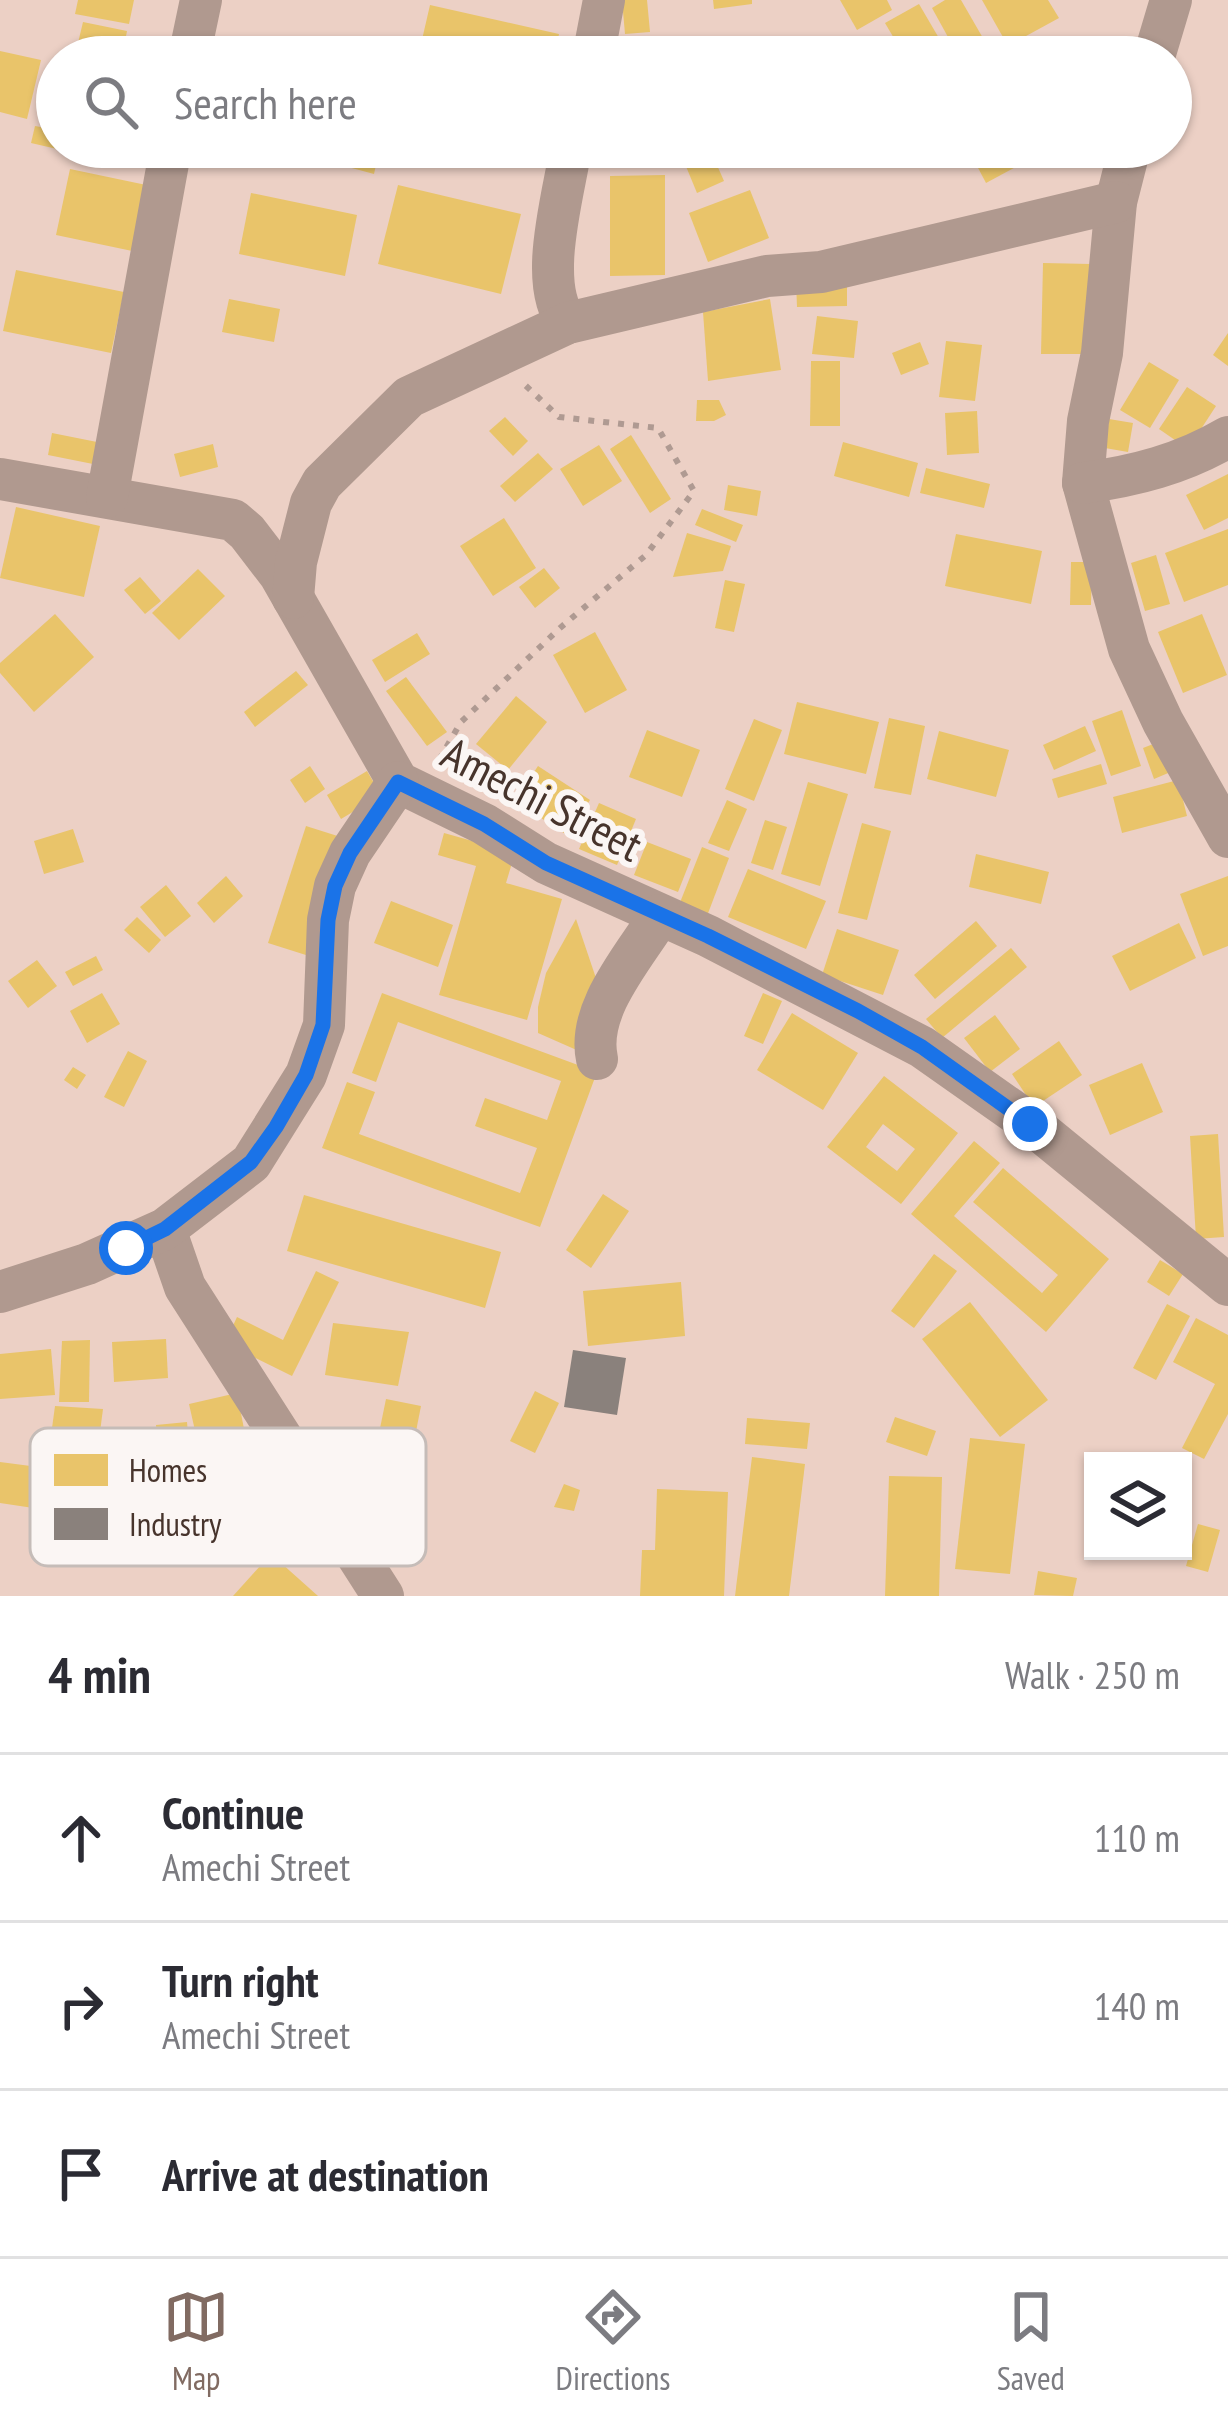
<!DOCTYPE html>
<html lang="en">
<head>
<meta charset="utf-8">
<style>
	:root { --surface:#fff; --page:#f7f7f7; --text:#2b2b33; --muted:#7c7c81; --line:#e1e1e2; --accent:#816b62 }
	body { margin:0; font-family:"PT Sans Narrow",sans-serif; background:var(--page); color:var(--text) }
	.controls { position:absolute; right:36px; bottom:36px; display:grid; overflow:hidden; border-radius:0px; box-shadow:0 3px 9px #0004 }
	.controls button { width:108px; height:108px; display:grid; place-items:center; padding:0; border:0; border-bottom:3px solid var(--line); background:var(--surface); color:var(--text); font:60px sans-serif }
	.stop { position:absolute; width:36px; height:36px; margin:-27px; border:9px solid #1a73e8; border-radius:50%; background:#fff }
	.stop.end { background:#1a73e8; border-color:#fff; box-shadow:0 3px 12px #0008 }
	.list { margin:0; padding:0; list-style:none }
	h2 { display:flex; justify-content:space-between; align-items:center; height:156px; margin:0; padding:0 48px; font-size:51px }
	h2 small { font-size:39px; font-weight:400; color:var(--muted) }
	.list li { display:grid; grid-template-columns:78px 1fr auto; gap:36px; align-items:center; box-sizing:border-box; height:168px; padding:0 48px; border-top:3px solid var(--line) }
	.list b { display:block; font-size:45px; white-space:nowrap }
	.list p { margin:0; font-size:39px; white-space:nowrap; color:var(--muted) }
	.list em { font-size:39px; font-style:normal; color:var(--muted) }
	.icon { flex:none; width:66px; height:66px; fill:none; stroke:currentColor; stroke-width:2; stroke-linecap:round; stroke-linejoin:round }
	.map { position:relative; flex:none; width:1228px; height:1596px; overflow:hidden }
	.search { position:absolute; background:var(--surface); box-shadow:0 3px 9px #0004; left:36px; right:36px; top:36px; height:132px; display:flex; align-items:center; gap:30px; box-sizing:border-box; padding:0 42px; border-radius:66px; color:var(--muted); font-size:45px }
	.sheet { height:660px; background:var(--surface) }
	nav { display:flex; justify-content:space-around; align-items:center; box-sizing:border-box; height:168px; border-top:3px solid var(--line); background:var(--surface); font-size:33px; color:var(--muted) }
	nav a { display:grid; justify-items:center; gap:6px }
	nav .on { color:var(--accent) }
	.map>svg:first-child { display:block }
	.homes { fill:#e9c46a; fill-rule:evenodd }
	.industry { fill:#8a817c }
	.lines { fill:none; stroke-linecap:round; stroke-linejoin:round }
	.path { stroke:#af9a92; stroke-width:6; stroke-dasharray:6 9; stroke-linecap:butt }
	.minor { stroke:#b0998f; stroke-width:42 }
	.route { stroke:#1a73e8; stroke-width:15 }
	.labels { text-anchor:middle; stroke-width:12; stroke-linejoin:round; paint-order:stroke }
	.street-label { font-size:45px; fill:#47342c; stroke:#fbf6f4 }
	.key { fill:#fbf6f4; stroke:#c5bcb8; stroke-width:3 }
	.key-label { font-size:33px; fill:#47342c }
</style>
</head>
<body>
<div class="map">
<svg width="1228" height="1596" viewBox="0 0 1228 1596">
	<rect width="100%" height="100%" fill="#ecd0c5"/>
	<g class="homes">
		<polygon points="78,0 134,0 129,24 75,14"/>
		<polygon points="622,0 647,0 650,32 625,34"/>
		<polygon points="713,0 752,0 752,4 714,9"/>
		<polygon points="840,0 887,0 892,10 857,30"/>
		<polygon points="945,0 961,0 991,52 982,57 959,57 932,8"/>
		<polygon points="982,0 1048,0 1059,18 1008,46"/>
		<polygon points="919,4 950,57 905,57 885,23"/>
		<polygon points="430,5 559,34 554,57 418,57"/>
		<polygon points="83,22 127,31 123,52 78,43"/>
		<polygon points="745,37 751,57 715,57 712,46"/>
		<polygon points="0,51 41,60 27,119 0,112"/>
		<polygon points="35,126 57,130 57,149 31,143"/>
		<polygon points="353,147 380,147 374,174 348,167"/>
		<polygon points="678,147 709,147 724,181 697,193"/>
		<polygon points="967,147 1029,147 1034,157 986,183"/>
		<polygon points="70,169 151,186 137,252 56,235"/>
		<polygon points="665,175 665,275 610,276 610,176"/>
		<polygon points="398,185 521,214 501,294 378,264"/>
		<polygon points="750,190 769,238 708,262 689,213"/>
		<polygon points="251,193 357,215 345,276 239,254"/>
		<polygon points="1043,263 1091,264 1089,354 1041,354"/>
		<polygon points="16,270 124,292 111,353 3,331"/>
		<polygon points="796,282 847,282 847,306 797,307"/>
		<polygon points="229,299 280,309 274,342 222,332"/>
		<polygon points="770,299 781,370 708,381 703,312"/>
		<polygon points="817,316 858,321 854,358 812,354"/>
		<polygon points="1228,333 1228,366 1213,355"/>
		<polygon points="946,341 982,345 975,401 939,397"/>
		<polygon points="920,342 929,364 901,375 892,353"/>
		<polygon points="811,361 840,361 840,426 810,426"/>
		<polygon points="1149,362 1179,380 1150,428 1120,410"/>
		<polygon points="1187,387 1216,406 1188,449 1159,429"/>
		<polygon points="697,400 719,400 726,415 714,421 696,421"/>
		<polygon points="977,411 979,453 947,455 945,413"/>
		<polygon points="505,417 528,441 513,456 489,431"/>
		<polygon points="1109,419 1133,423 1128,452 1105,448"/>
		<polygon points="52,433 97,442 93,464 48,455"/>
		<polygon points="631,435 671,499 650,513 610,449"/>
		<polygon points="843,442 918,463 909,497 834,476"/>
		<polygon points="213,444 218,467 180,477 174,454"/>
		<polygon points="599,445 622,481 583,506 560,469"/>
		<polygon points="538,453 553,469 515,502 500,486"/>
		<polygon points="926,468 990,484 984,508 920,493"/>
		<polygon points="1228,474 1228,518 1204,530 1186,495"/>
		<polygon points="728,485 761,491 757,516 724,510"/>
		<polygon points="16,507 100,526 84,597 0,578"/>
		<polygon points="702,509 743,525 736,542 695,525"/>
		<polygon points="504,518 536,568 493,596 460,546"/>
		<polygon points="1228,529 1228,585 1184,602 1165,553"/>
		<polygon points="687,533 731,546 723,571 673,577"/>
		<polygon points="956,534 1042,551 1031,604 945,586"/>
		<polygon points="1156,555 1170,604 1145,611 1131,563"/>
		<polygon points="1071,562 1092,562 1091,605 1070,605"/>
		<polygon points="544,568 560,588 535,608 519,587"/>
		<polygon points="198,569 225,596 179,640 152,613"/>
		<polygon points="140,577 161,601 145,614 124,590"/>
		<polygon points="725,580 745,584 734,632 715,628"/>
		<polygon points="55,614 94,657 34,712 0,673 0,663"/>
		<polygon points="1202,614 1227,675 1183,693 1158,632"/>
		<polygon points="595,632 627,690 585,713 553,655"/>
		<polygon points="417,633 430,654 385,682 372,660"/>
		<polygon points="296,671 308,685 255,727 244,712"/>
		<polygon points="406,677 447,732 427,746 386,691"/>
		<polygon points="516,696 547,722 508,770 476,744"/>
		<polygon points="797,702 879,722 866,774 784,754"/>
		<polygon points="1122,710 1141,766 1111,776 1092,721"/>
		<polygon points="889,718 925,726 911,795 874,788"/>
		<polygon points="754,719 782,730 754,801 725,789"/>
		<polygon points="1085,726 1096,751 1054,770 1043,745"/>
		<polygon points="647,730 700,750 682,797 629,777"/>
		<polygon points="939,731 1009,750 996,797 927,779"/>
		<polygon points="1161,741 1173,771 1154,779 1143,748"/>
		<polygon points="1101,764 1107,784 1058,798 1052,779"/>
		<polygon points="310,766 325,789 305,803 290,780"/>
		<polygon points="538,766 590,800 567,835 515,801"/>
		<polygon points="367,771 381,795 341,819 327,795"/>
		<polygon points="1178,780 1187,816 1122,833 1113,797"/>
		<polygon points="808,782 848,794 820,886 781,874"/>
		<polygon points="727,800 747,809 729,851 708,843"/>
		<polygon points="599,803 636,819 617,865 579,849"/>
		<polygon points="765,820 787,827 773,870 751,863"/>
		<polygon points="862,823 891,831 867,920 838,913"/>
		<polygon points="306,826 347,839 309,956 268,943"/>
		<polygon points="73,829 84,862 44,874 34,841"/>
		<polygon points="444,833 515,853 506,883 562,899 527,1020 439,995 476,866 438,855"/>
		<polygon points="647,842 691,859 678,892 634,875"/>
		<polygon points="702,847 729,858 707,916 679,905"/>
		<polygon points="976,854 1049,872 1041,904 969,887"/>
		<polygon points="748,869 826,901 806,949 728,917"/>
		<polygon points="226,876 243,896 214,923 197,903"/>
		<polygon points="1228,876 1228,946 1203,956 1180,894"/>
		<polygon points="166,885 191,916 165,937 140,907"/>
		<polygon points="391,901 453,925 438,967 374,943"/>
		<polygon points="137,917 161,940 149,953 124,930"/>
		<polygon points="576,919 600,990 597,1059 538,1033 538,1007 546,973"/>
		<polygon points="976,921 997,946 935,999 914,975"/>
		<polygon points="1179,923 1196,958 1130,991 1112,956"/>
		<polygon points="837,929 899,950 883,995 822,975"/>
		<polygon points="1011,948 1027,967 942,1038 926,1019"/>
		<polygon points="96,956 103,970 73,986 65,972"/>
		<polygon points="37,960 57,986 28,1008 8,981"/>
		<polygon points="102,993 120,1024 87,1043 70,1011"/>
		<polygon points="382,993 597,1072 540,1227 322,1148 347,1082 375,1092 359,1134 520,1193 537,1148 475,1126 485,1098 547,1120 561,1081 398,1022 376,1082 352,1073"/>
		<polygon points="763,993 782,1001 763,1044 744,1036"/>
		<polygon points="792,1013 858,1053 823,1110 757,1070"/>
		<polygon points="995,1015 1020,1049 990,1072 964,1038"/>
		<polygon points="1059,1041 1082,1075 1034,1107 1012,1074"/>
		<polygon points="128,1051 147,1061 124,1107 104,1097"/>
		<polygon points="1142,1063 1163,1112 1110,1135 1089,1085"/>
		<polygon points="73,1067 86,1075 77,1089 64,1080"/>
		<path d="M 884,1076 L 958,1133 L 901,1204 L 827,1147 ZM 883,1124 L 915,1149 L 897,1171 L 866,1147 Z"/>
		<polygon points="1218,1134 1224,1237 1196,1239 1190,1136"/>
		<polygon points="974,1141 1000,1163 954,1216 1042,1293 1058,1275 973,1202 1003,1168 1109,1259 1046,1332 911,1214"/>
		<polygon points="603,1194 629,1211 591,1268 566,1250"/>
		<polygon points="304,1195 501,1252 485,1308 287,1251"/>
		<polygon points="934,1254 957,1271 914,1328 891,1311"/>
		<polygon points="1160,1260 1183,1274 1169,1296 1147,1282"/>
		<polygon points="316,1271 339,1282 292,1376 225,1343 237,1317 283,1340"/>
		<polygon points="681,1282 685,1336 588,1346 583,1291"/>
		<polygon points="970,1302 1048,1400 1000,1437 922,1339"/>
		<polygon points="1167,1304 1190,1316 1156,1380 1133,1368"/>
		<polygon points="1196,1318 1228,1335 1228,1414 1204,1459 1182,1448 1215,1384 1173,1362"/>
		<polygon points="333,1323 409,1332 398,1386 325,1375"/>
		<polygon points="166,1339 168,1378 114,1382 112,1342"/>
		<polygon points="90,1340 89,1402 59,1402 62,1341"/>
		<polygon points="51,1349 55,1395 0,1399 0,1354"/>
		<polygon points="535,1391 559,1403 535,1453 510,1441"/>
		<polygon points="237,1393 245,1434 198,1444 189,1404"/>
		<polygon points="386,1399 421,1406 406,1482 370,1477"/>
		<polygon points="55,1406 103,1409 97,1455 49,1450"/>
		<polygon points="895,1417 936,1431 927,1456 886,1442"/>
		<polygon points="747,1418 810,1423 807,1449 745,1444"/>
		<polygon points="187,1422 191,1470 160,1473 156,1425"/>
		<polygon points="970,1438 1025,1444 1010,1574 955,1569"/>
		<polygon points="752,1457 805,1464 789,1596 735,1596"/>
		<polygon points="0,1462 46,1468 40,1509 0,1503"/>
		<polygon points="889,1476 942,1477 939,1596 885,1596"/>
		<polygon points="564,1484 580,1490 574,1511 554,1507"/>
		<polygon points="657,1489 728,1492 724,1596 640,1596 642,1550 655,1550"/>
		<polygon points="1198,1524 1220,1530 1208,1572 1186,1566"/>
		<polygon points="271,1554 318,1596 233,1596"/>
		<polygon points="1038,1571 1077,1578 1073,1596 1034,1595"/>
	</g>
	<polygon class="industry" points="573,1350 626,1358 617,1415 564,1407"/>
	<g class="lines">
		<polyline class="path" points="439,760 461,722 560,628 646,555 694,491 658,428 559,417 524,384"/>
		<g class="minor">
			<polyline points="189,57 201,0"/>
			<polyline points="593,57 604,0"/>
			<polyline points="1154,57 1171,0"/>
			<polyline points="1130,147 1116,202 1102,353 1088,421 1083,483 1129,649 1163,722 1228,837"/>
			<path d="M 568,323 C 536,285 564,194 571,147"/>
			<polyline points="0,479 233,520 247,532 280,575 398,782 484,824 546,863 708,936 922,1047 1030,1123 1228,1285"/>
			<path d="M 1083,483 C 1135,476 1182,464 1228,437"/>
			<polyline points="107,497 171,147"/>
			<polyline points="293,598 296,562 311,503 322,483 409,397 568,323 767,276 821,272 1116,202"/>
			<path d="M 597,1059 C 586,1009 635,956 660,915"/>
			<polyline points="165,1229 185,1287 383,1596"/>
			<polyline points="0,1292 87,1264 165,1229 251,1163 306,1075 324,1025 328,920 335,886 350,853 398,782"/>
		</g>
	</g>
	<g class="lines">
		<polyline class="route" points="126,1248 165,1229 251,1162 276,1127 306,1075 323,1025 328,920 335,886 350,853 398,782 484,824 546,863 708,936 858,1011 922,1047 1030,1124"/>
	</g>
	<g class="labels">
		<g class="street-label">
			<text transform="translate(542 799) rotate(27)" y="16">Amechi Street</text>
		</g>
	</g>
	<rect x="30" y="1428" width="396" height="138" rx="18" class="key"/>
	<rect x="54" y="1454" width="54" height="32" fill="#e9c46a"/>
	<rect x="54" y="1508" width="54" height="32" fill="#8a817c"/>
	<g class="key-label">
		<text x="129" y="1482">Homes</text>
		<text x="129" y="1536">Industry</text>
	</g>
</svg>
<div class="controls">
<button><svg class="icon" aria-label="layers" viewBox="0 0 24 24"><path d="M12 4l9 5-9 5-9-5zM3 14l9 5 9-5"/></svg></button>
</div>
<div class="stop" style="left:126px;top:1248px"></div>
<div class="stop end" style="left:1030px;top:1124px"></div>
<div class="search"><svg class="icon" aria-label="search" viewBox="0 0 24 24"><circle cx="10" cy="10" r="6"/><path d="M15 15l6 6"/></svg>Search here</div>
</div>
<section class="sheet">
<h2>4 min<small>Walk · 250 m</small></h2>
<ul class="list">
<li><svg class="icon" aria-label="ahead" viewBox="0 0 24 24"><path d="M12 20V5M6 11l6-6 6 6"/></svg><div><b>Continue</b><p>Amechi Street</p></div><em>110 m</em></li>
<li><svg class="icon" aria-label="right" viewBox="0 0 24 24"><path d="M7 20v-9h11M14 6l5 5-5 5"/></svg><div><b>Turn right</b><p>Amechi Street</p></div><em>140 m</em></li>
<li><svg class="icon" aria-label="arrive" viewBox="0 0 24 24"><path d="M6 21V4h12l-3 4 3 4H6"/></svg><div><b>Arrive at destination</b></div></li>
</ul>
</section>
<nav>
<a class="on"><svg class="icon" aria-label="map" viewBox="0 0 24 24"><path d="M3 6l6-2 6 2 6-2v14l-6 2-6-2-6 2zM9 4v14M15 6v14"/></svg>Map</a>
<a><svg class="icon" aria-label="directions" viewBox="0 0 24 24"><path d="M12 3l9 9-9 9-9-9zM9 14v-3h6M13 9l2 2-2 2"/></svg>Directions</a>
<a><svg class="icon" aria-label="saved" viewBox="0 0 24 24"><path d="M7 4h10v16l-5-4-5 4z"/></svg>Saved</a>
</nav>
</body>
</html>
